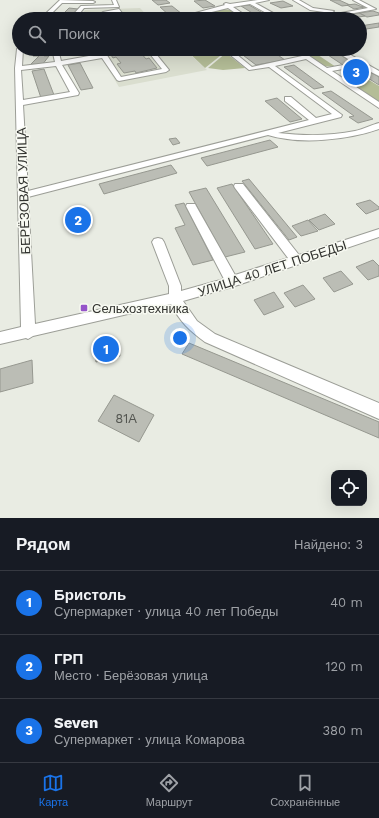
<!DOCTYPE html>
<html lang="ru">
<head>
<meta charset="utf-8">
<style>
	:root { --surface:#171b24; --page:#20242c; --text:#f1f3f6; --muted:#9ea1a6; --line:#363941; --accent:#1a73e8 }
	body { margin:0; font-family:"Work Sans",sans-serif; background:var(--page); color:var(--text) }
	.controls { position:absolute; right:12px; bottom:12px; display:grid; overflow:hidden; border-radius:8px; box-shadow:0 4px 16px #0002 }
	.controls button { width:36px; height:36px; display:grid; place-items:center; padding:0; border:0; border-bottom:1px solid var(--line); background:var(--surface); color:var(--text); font:20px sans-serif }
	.you { position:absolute; left:180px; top:338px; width:14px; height:14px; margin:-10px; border:3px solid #fff; border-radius:50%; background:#1a73e8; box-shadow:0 0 0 6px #1a73e833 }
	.badge { display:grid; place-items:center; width:26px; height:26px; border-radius:50%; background:var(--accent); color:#fff; font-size:13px; font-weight:700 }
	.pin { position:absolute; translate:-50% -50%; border:2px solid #fff; box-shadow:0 1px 4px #0006 }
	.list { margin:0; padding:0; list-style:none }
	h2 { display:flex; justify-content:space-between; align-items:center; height:52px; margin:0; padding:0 16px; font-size:17px }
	h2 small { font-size:13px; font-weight:400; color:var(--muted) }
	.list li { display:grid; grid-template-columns:26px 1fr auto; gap:12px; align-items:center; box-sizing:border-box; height:64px; padding:0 16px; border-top:1px solid var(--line) }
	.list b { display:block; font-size:15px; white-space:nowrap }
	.list p { margin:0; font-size:13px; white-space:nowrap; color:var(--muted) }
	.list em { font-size:13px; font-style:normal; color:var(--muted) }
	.icon { flex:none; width:22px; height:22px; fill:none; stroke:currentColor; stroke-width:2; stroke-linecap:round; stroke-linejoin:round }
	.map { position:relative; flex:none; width:379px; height:518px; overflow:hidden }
	.search { position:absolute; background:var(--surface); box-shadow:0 4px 16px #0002; left:12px; right:12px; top:12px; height:44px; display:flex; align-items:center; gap:10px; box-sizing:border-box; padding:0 14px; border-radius:22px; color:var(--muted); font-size:15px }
	.sheet { height:244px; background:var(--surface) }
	nav { display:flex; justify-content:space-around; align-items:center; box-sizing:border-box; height:56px; border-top:1px solid var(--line); background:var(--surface); font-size:11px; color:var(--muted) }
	nav a { display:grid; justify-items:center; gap:2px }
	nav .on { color:var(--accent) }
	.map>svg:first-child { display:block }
	.built { fill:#dadecf }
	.green { fill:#b4bd97 }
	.building { fill:#bbbdb5; stroke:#969890 }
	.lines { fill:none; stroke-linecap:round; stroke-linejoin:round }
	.minor-casing { stroke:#9c9e97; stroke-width:2 }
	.minor { fill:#fff; fill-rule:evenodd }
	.poi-dot { fill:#9554c9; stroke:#f7f9f1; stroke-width:1.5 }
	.labels { text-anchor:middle; stroke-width:3; stroke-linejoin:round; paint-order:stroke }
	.street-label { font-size:13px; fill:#323330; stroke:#f7f9f1 }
	.poi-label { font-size:13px; fill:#323330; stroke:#f7f9f1; text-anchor:start }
	.near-number-label { font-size:13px; fill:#545651 }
</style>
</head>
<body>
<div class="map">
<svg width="379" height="518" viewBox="0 0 379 518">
	<rect width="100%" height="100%" fill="#e9ece3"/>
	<g class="built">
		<polygon points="140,8 150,19 78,19 85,10"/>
		<polygon points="96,49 184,49 207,70 119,87"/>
	</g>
	<g class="green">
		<polygon points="221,9 232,10 245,19 181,19"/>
		<polygon points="185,49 222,49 225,52 205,68"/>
		<polygon points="300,49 309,49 336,67 323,66"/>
		<polygon points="226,53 245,68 223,70 208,68"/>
		<polygon points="354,75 359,78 364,77 379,86 379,103 341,77"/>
	</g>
	<g class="building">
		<polygon points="152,0 166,0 170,3 158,5"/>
		<polygon points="205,0 215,6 203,8 194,1"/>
		<polygon points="330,0 339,0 350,5 342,6"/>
		<polygon points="283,1 293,6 281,8 270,3"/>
		<polygon points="355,4 360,6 365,7 354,9 347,5"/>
		<polygon points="249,5 273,19 262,19 241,6"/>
		<polygon points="172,6 182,14 170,16 160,7"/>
		<polygon points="69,8 78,9 68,19 59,18"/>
		<polygon points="373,11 379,13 379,15 367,17 359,13"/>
		<polygon points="116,12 115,14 116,14 112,17 131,18 130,19 100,19 103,15 101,15"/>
		<polygon points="359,13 365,16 347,19 324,19"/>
		<polygon points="379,23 379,27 360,30 360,26"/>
		<polygon points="40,49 51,49 44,56 49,56 42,65 31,64 39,56 33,56"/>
		<polygon points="107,49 141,49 145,53 141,53 146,59 149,58 157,68 136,73 135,71 124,73 117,64 121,63 116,57 113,58"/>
		<polygon points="235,49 269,49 285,60 256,65"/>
		<polygon points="319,49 331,49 353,63 343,65"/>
		<polygon points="80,63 93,88 81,90 68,65"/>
		<polygon points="294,65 324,87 314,89 284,67"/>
		<polygon points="361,66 379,77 379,85 352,68"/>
		<polygon points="352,68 365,76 359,77 346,69"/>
		<polygon points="44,69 54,95 41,98 32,71"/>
		<polygon points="331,91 373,119 358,123 349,117 354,116 322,93"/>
		<polygon points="277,98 302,119 290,122 265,101"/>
		<polygon points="176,138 180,143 173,145 169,139"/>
		<polygon points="270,140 278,147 207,166 201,158"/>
		<polygon points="171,165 177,173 104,194 99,184"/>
		<polygon points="249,179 297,237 289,240 242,181"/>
		<polygon points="232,184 273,244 255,249 217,188"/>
		<polygon points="206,188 245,252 225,257 189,192"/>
		<polygon points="370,200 379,207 379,209 366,214 356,204"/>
		<polygon points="184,203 213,260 193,265 175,228 185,225 175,205"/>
		<polygon points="325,214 335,224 319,230 309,220"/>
		<polygon points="82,215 82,222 74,224 73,217"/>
		<polygon points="308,220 318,231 301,236 292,226"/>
		<polygon points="373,260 379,266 379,276 368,280 356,267"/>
		<polygon points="341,271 353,284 334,292 323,278"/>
		<polygon points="303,285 315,299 295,307 284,293"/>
		<polygon points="274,292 284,307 264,315 254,300"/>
		<polygon points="110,339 117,342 120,356 96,362 94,343"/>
		<polygon points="189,343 379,422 379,438 182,354"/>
		<polygon points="32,360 33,383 0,392 0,369"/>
		<polygon points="114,395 154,415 139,442 98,421"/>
	</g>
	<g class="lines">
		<defs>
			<g id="minor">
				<polygon points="60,0 93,1 95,2 93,3 62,3 46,19 40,19"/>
				<polygon points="112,0 116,0 119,7 84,8 75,19 69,19 81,6 114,5"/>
				<polygon points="258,0 269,0 255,3 284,19 277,19 250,4 233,7 251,19 244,19 228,8 183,19 173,19 225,5 224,4 226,3 230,4"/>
				<polygon points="293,0 299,0 313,8 334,11 331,13 310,10"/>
				<polygon points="353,0 359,0 376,9 321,19 314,18 368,8"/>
				<polygon points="119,9 122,13 133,14 138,19 132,19 130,17 118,16 117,13 106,14 99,19 94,18 103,12"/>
				<path d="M 19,47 L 19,49 L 23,49 L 22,66 L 55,62 L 52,49 L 58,49 L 61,61 L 100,54 L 97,49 L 103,49 L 121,77 L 162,69 L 146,49 L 152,49 L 169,70 L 166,72 L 119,81 L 117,80 L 102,58 L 62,65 L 79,93 L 78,95 L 23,105 L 28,191 L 309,120 L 285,101 L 285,97 L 291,97 L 316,118 L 332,114 L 269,67 L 249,70 L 223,49 L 230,49 L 252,67 L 302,56 L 292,49 L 299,49 L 327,68 L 354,63 L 333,49 L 340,49 L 379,71 L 379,76 L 359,66 L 332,71 L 379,102 L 379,108 L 306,59 L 275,66 L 342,115 L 341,117 L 278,133 C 303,136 331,136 355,131 C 364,129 371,125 379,123 L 379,129 C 348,140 300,145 268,135 L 28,197 L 35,324 L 169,294 L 169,286 L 152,242 L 154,239 L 158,238 L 162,239 L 164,242 L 181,286 L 181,291 L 224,279 L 186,206 L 187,204 L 195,204 L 196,206 L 235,275 L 288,258 L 235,188 L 234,186 L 235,184 L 243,184 L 299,255 L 379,229 L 379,237 L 232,287 L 183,301 L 197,321 L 215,334 L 379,403 L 379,419 L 205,342 C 189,330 180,322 171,304 L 33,336 L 28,339 L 26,338 L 0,344 L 0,332 L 21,327 L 15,68 L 17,49 ZM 56,66 L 70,92 L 23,100 L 21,70 Z"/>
			</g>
		</defs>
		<use href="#minor" class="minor-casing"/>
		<use href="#minor" class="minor"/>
	</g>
	<rect class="poi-dot" x="80" y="304" width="8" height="8" rx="2"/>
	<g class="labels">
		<g class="street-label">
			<text transform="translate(23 191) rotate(-92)" y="5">БЕРЁЗОВАЯ УЛИЦА</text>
			<text transform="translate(272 268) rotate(-18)" y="5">УЛИЦА 40 ЛЕТ ПОБЕДЫ</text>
		</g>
		<g class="poi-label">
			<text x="92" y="313">Сельхозтехника</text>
		</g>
		<g class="near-number-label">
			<text x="126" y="423">81А</text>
		</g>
	</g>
</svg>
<div class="controls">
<button><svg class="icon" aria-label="locate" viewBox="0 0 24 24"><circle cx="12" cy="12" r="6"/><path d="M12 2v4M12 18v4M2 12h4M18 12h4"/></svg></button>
</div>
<div class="you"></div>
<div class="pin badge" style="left:106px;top:349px">1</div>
<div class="pin badge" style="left:78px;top:220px">2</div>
<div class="pin badge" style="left:356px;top:72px">3</div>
<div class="search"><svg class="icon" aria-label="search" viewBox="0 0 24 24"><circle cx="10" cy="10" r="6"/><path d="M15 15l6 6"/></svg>Поиск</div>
</div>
<section class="sheet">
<h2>Рядом<small>Найдено: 3</small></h2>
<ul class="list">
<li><span class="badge">1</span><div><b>Бристоль</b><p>Супермаркет · улица 40 лет Победы</p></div><em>40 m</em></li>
<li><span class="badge">2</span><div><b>ГРП</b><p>Место · Берёзовая улица</p></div><em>120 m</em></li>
<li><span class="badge">3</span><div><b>Seven</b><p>Супермаркет · улица Комарова</p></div><em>380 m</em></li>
</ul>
</section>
<nav>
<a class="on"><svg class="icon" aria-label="map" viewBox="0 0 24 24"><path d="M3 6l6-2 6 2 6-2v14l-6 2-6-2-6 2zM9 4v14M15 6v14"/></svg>Карта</a>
<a><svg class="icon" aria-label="directions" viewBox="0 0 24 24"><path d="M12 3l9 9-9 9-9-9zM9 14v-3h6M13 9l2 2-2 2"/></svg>Маршрут</a>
<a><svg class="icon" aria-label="saved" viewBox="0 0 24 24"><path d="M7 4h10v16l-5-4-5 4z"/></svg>Сохранённые</a>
</nav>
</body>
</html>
